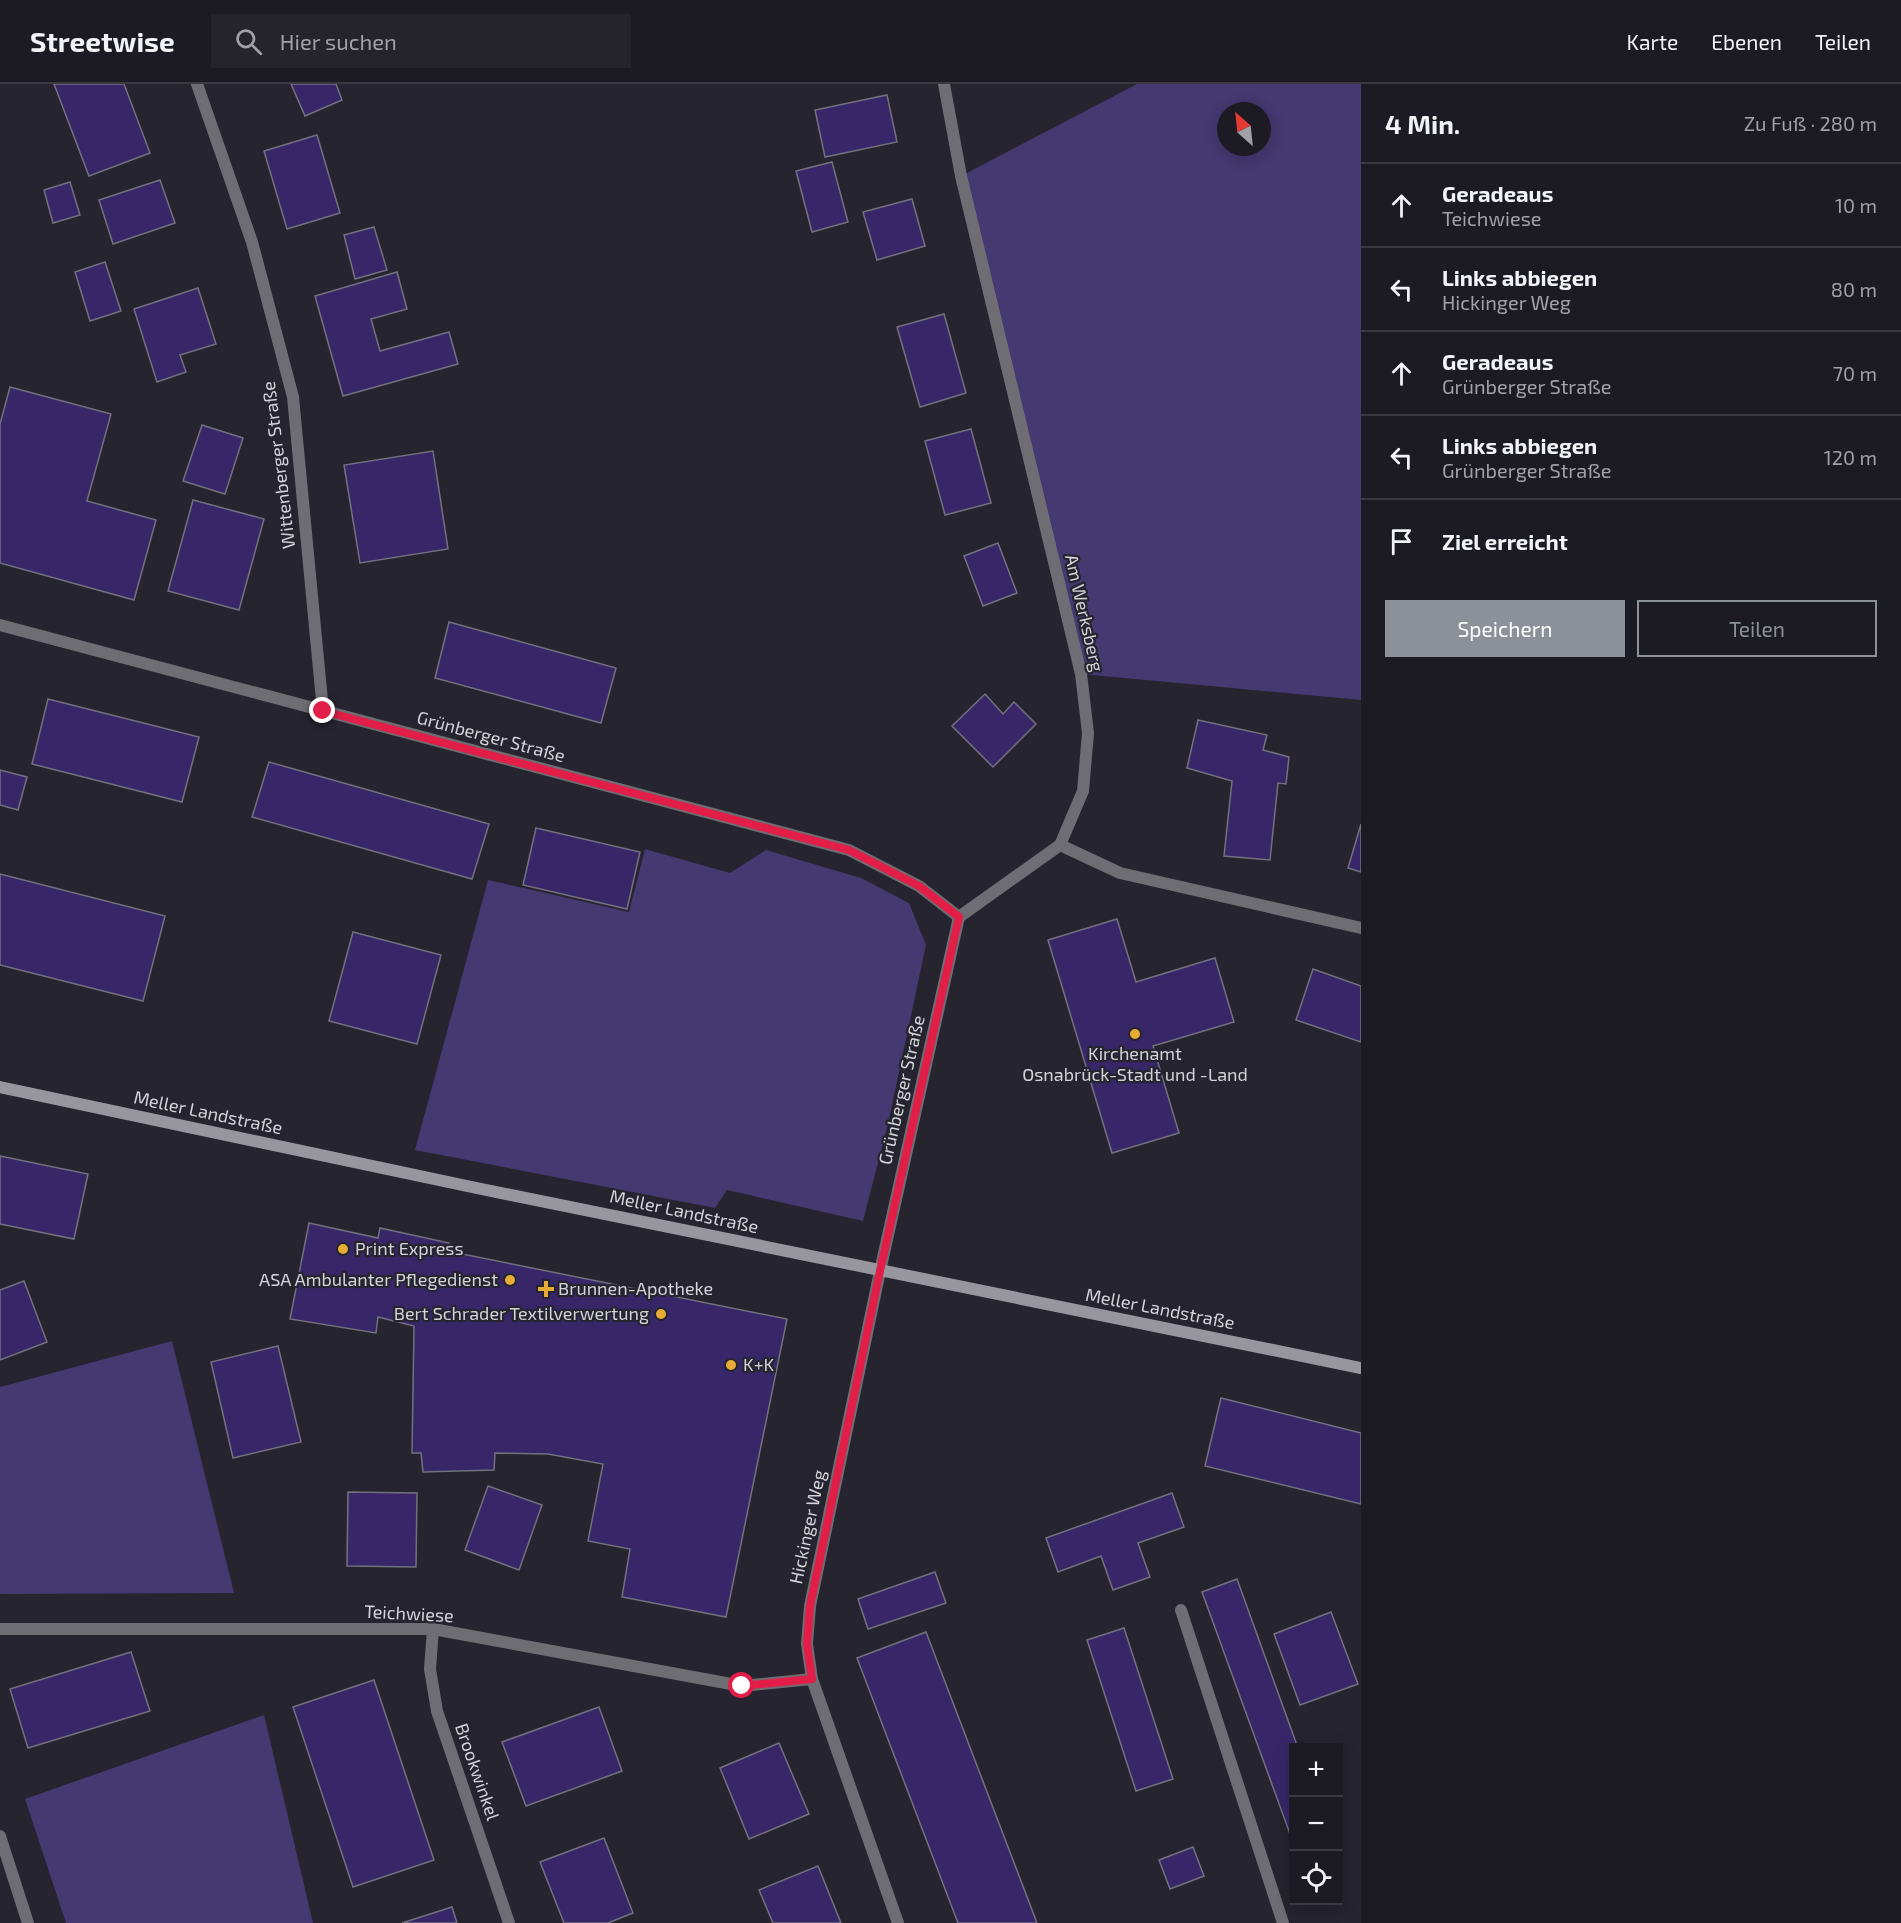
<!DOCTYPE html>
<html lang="de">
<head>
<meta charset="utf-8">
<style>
	:root { --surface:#1c1b23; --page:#25242b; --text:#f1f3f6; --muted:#a0a1a6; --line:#3a3941; --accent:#8c9099 }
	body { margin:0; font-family:"Exo 2",sans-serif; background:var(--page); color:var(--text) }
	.controls { position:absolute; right:18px; bottom:18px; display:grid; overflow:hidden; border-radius:0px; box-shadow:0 3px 15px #0003 }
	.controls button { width:54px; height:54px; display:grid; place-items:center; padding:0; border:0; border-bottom:2px solid var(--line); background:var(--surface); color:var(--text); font:30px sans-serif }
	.compass { position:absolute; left:1217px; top:18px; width:54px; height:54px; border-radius:50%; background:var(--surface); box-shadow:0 3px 15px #0003; rotate:333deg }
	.stop { position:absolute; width:18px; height:18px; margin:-14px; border:4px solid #e11d48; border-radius:50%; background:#fff }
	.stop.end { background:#e11d48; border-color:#fff; box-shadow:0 2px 6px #0008 }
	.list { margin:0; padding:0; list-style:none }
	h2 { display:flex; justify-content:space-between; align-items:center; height:78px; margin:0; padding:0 24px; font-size:26px }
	h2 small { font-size:20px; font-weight:400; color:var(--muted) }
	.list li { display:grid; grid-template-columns:39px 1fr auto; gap:18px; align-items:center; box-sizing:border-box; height:84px; padding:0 24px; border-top:2px solid var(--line) }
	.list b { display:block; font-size:22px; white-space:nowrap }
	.list p { margin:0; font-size:20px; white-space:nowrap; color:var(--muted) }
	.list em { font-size:20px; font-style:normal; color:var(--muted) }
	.actions { display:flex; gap:12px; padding:18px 24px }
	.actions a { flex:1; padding:14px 0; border:2px solid var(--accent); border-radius:0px; text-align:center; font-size:21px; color:var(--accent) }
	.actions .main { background:var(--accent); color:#fff }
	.icon { flex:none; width:33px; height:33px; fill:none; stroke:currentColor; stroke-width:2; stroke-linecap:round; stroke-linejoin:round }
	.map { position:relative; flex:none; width:1361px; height:1839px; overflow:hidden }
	header { display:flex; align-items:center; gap:36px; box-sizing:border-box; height:84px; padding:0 30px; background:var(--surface); border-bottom:2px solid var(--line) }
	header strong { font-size:28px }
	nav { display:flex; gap:33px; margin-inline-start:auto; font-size:21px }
	.search { width:420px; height:54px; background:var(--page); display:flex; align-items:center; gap:15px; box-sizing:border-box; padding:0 21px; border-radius:0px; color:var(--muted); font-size:22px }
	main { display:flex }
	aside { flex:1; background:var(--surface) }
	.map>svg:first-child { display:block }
	.green { fill:#443971; fill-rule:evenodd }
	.building { fill:#372769; stroke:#72717e; stroke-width:1.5 }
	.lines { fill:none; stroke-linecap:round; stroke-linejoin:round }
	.lane { stroke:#6e6d73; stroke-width:12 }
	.street { stroke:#6e6d73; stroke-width:12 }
	.secondary { stroke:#97969f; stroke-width:12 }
	.route { stroke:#e11d48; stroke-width:8 }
	.poi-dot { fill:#e7ac36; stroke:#25242f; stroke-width:2 }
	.labels { text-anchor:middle; stroke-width:4.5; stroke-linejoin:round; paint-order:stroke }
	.street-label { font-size:18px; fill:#d3d3da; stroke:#25242f }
	.poi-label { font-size:18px; fill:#d3d3da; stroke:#25242f; text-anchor:start }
</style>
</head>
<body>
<header>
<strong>Streetwise</strong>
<div class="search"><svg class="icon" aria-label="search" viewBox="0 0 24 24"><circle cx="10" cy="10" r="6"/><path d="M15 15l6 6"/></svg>Hier suchen</div>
<nav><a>Karte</a><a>Ebenen</a><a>Teilen</a></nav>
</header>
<main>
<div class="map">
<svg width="1361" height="1839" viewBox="0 0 1361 1839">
	<rect width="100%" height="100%" fill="#25242f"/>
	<g class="green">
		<path d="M 1137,0 L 1361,0 L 1361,616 L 1081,590 L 961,92 ZM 1226,27 L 1262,27 L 1262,63 L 1226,63 Z"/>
		<polygon points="645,765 730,789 766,766 861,794 909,819 926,861 888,1040 863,1137 727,1106 715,1124 415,1066 488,796 629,828"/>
		<polygon points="172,1257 234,1509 0,1510 0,1303"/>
		<polygon points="264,1631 313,1839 66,1839 25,1715"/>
	</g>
	<g class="building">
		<polygon points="54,0 124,0 150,69 89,92"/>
		<polygon points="291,0 336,0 342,16 305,32"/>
		<polygon points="887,11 897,58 825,73 815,26"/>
		<polygon points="317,51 340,129 287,145 264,67"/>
		<polygon points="832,78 848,138 812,148 796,87"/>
		<polygon points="160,96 175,139 113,160 99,116"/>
		<polygon points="70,98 80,131 53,139 44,106"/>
		<polygon points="912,115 925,162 877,176 863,128"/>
		<polygon points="374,143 387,186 355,195 344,151"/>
		<polygon points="105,178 121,227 90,237 75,188"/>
		<polygon points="397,188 407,225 371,235 380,267 449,248 458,280 343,312 315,212"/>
		<polygon points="198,204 216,260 180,271 186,288 157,298 134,225"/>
		<polygon points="944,230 966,309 920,323 897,243"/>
		<polygon points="10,303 111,330 87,417 156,436 134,516 0,479 0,340"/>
		<polygon points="202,341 243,354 225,410 183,397"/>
		<polygon points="971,345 991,419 945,431 925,357"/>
		<polygon points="433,367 448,465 360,479 344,381"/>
		<polygon points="193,416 264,435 239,526 168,507"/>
		<polygon points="998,459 1017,509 983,522 964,472"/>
		<polygon points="449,538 616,584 601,639 435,594"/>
		<polygon points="985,610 1003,630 1014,618 1036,640 993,683 952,642"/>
		<polygon points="48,615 199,653 182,718 32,680"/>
		<polygon points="1198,636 1267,651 1263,666 1289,673 1286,700 1278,699 1270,776 1224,772 1232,697 1187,684"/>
		<polygon points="269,678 489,740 472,795 252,733"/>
		<polygon points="0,686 27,693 18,726 0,721"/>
		<polygon points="1361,740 1361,788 1348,784"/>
		<polygon points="536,744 640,768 627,825 523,801"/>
		<polygon points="0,790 165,832 143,917 0,881"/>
		<polygon points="1117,835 1136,898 1215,874 1234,938 1153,962 1179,1049 1112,1069 1048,856"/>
		<polygon points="353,848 441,871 417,960 329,937"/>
		<polygon points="1313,885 1361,902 1361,958 1296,936"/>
		<polygon points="0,1072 88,1090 74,1155 0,1140"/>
		<polygon points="309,1139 378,1154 380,1144 449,1159 447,1167 787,1235 726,1533 622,1513 630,1465 588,1457 603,1380 548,1370 495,1369 494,1386 423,1388 421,1369 412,1369 414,1242 378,1233 376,1249 290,1235"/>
		<polygon points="24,1197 47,1258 0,1276 0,1206"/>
		<polygon points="278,1262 301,1358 233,1374 211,1278"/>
		<polygon points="1221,1314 1361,1349 1361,1420 1205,1382"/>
		<polygon points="488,1402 542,1421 519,1486 465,1466"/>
		<polygon points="348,1408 417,1409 416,1483 347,1482"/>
		<polygon points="1172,1409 1184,1443 1138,1459 1150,1493 1113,1506 1101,1472 1058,1488 1046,1454"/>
		<polygon points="935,1488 946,1519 868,1545 858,1515"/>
		<polygon points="1237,1495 1298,1664 1294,1664 1294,1761 1202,1508"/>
		<polygon points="1331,1528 1358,1600 1300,1621 1274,1550"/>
		<polygon points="1124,1544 1173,1695 1136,1707 1087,1556"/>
		<polygon points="926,1548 1037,1839 958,1839 857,1574"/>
		<polygon points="131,1568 150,1627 28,1664 10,1605"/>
		<polygon points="374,1596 434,1776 353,1803 293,1623"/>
		<polygon points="599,1623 622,1687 526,1722 502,1658"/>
		<polygon points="779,1659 809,1730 749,1755 720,1684"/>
		<polygon points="604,1754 633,1829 608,1839 564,1839 540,1778"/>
		<polygon points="1193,1763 1204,1792 1170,1805 1159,1776"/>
		<polygon points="818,1782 841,1839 773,1839 759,1806"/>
		<polygon points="452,1823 457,1839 402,1839"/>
	</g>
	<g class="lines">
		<polyline class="lane" points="1181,1526 1283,1839"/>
		<g class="street">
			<polyline points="197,0 252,158 293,313 323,627"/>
			<polyline points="944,0 961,92 1081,590 1088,649 1083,707 1060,761"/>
			<polyline points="0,541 849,766 919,802 959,833 1060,761"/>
			<polyline points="1060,761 1120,789 1361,844"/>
			<polyline points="0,1545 433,1545 742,1602 812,1595"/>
			<polyline points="433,1545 430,1585 437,1627 509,1839"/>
			<polyline points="0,1752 28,1839"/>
			<polyline points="898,1839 812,1595 807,1560 810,1522 880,1187 959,833"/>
		</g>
		<polyline class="secondary" points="0,1003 467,1102 1361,1284"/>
	</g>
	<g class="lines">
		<polyline class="route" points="323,627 849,766 919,802 959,833 880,1187 810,1522 807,1560 812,1595 742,1602"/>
	</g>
	<g class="poi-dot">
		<circle cx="1135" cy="950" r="6"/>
		<circle cx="343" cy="1165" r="6"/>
		<circle cx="510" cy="1196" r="6"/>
		<path d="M543 1196h6v6h6v6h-6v6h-6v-6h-6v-6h6z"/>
		<circle cx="661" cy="1230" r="6"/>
		<circle cx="731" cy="1281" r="6"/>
	</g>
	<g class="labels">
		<g class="street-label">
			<text transform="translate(279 381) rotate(-97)" y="6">Wittenberger Straße</text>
			<text transform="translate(1084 529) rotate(77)" y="6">Am Werksberg</text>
			<text transform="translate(491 653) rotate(15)" y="6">Grünberger Straße</text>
			<text transform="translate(902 1006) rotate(-77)" y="6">Grünberger Straße</text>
			<text transform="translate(208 1029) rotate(12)" y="6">Meller Landstraße</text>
			<text transform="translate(684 1128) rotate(12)" y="6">Meller Landstraße</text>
			<text transform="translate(1160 1225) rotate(11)" y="6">Meller Landstraße</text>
			<text transform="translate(808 1443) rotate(-78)" y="6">Hickinger Weg</text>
			<text transform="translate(409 1530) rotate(3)" y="6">Teichwiese</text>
			<text transform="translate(477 1688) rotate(71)" y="6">Brookwinkel</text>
		</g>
		<g class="poi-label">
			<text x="1135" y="976" text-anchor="middle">Kirchenamt<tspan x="1135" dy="21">Osnabrück-Stadt und -Land</tspan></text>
			<text x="355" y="1171">Print Express</text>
			<text x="498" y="1202" text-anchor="end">ASA Ambulanter Pflegedienst</text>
			<text x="558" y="1211">Brunnen-Apotheke</text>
			<text x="649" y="1236" text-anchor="end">Bert Schrader Textilverwertung</text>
			<text x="743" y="1287">K+K</text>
		</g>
	</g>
</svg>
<div class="controls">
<button>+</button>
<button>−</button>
<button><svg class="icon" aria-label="locate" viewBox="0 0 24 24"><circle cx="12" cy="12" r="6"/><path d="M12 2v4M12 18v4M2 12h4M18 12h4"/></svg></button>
</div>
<svg class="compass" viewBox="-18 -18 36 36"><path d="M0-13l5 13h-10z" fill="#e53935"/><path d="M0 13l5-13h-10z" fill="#a0a1a6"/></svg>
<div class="stop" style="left:742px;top:1602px"></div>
<div class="stop end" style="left:323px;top:627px"></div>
</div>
<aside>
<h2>4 Min.<small>Zu Fuß · 280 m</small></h2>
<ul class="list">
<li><svg class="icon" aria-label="ahead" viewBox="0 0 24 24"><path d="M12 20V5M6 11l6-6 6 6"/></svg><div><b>Geradeaus</b><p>Teichwiese</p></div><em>10 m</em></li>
<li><svg class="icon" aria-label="left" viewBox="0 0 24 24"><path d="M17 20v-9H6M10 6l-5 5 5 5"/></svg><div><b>Links abbiegen</b><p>Hickinger Weg</p></div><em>80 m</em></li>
<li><svg class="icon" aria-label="ahead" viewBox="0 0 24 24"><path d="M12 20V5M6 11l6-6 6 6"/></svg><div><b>Geradeaus</b><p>Grünberger Straße</p></div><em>70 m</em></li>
<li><svg class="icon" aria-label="left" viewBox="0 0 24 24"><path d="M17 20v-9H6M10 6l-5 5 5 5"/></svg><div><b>Links abbiegen</b><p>Grünberger Straße</p></div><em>120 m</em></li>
<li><svg class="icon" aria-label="arrive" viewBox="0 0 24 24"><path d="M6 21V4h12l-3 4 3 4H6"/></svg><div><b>Ziel erreicht</b></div></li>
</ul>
<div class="actions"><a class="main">Speichern</a><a>Teilen</a></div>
</aside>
</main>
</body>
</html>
